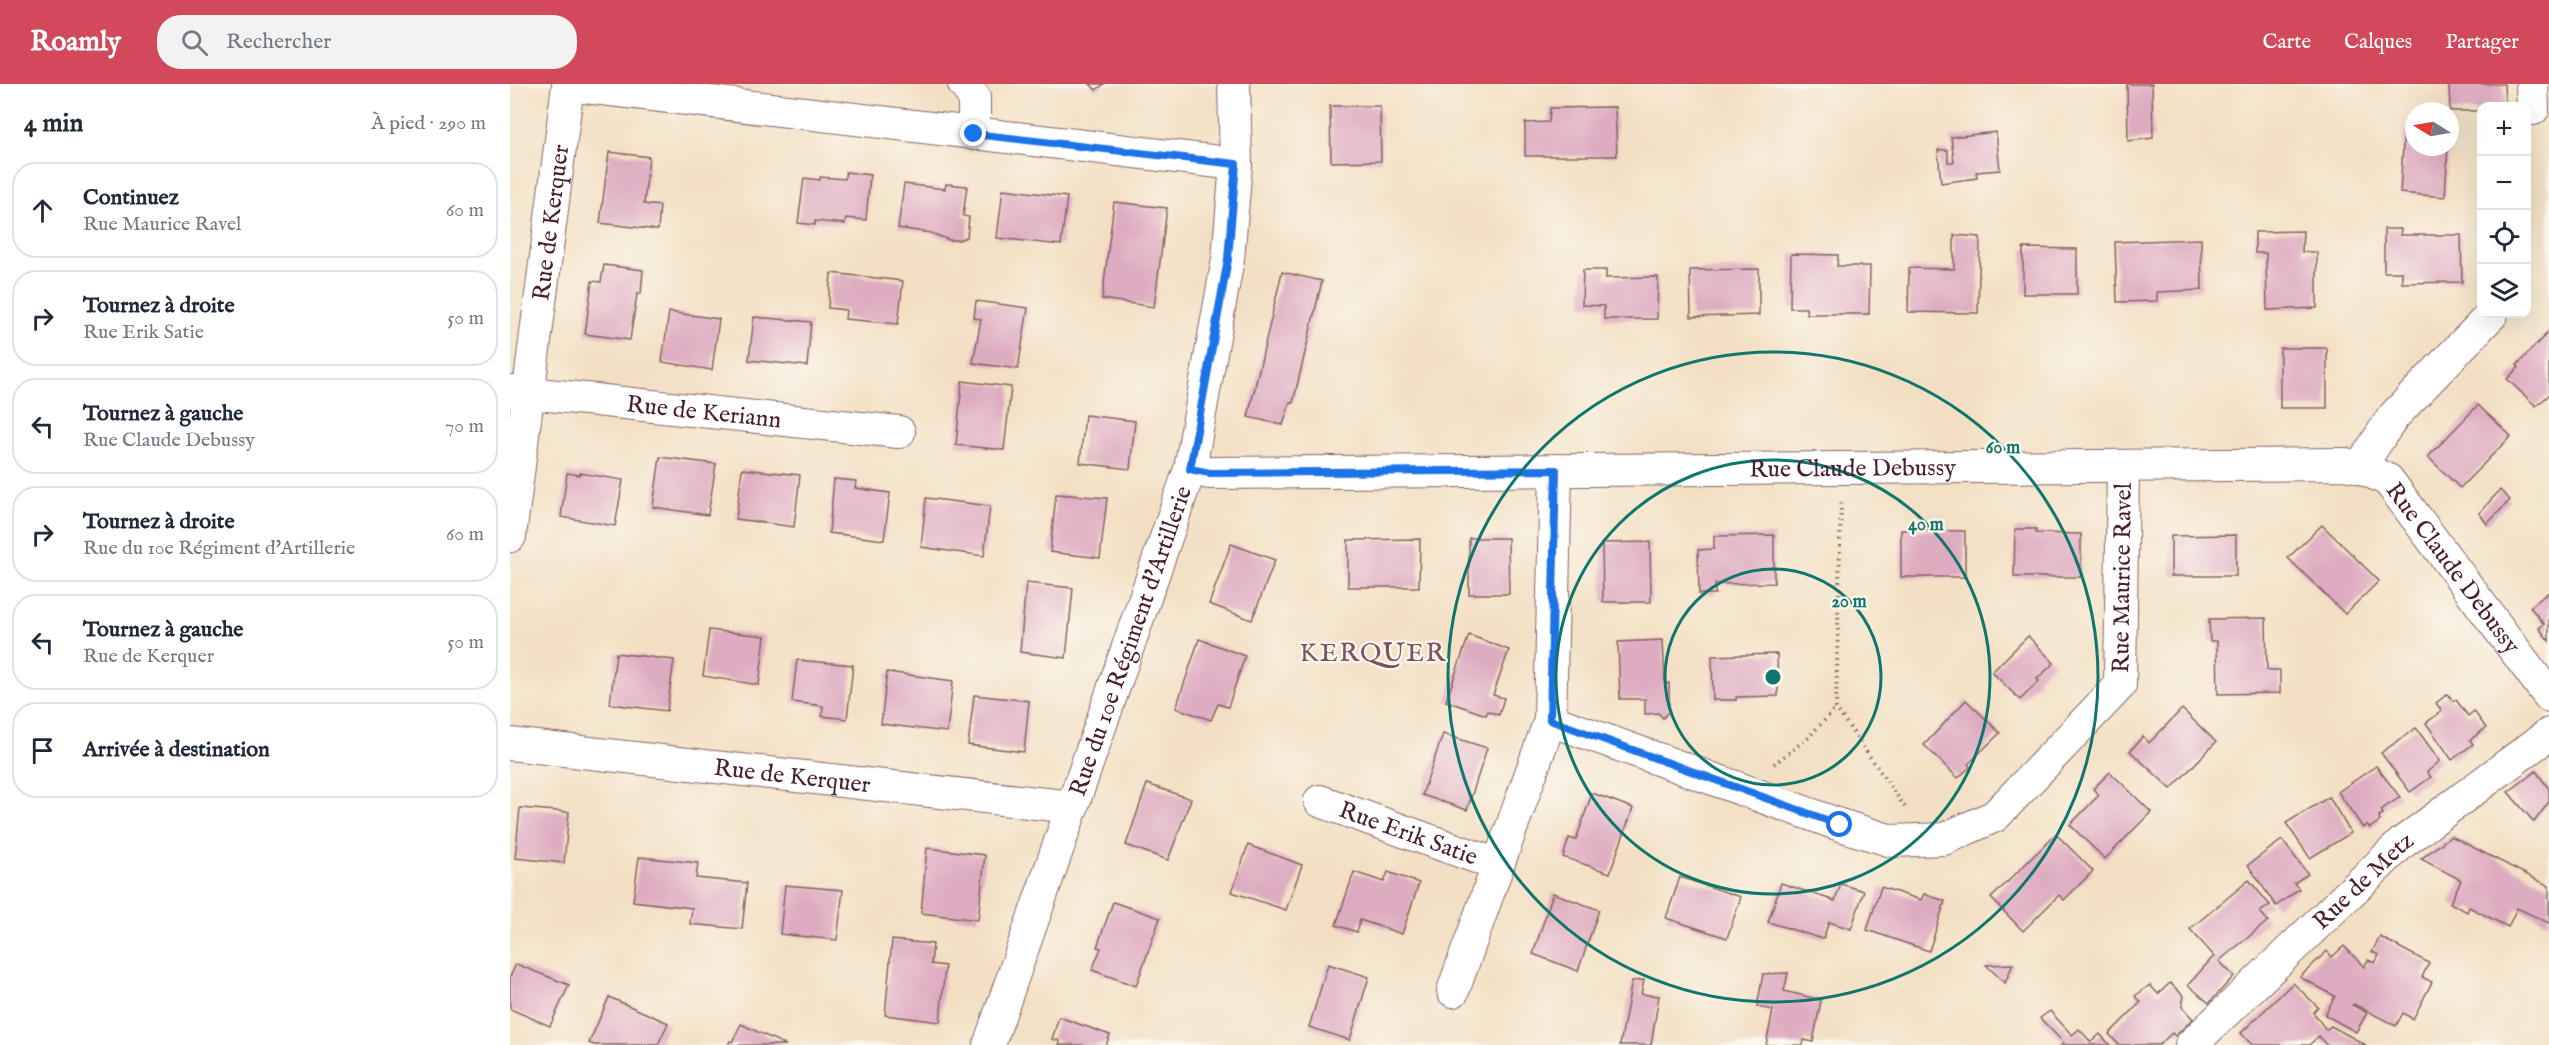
<!DOCTYPE html>
<html lang="fr">
<head>
<meta charset="utf-8">
<style>
	:root { --surface:#fff; --page:#f2f2f3; --text:#1f2937; --muted:#747a83; --line:#e0e1e3; --accent:#d1495b }
	body { margin:0; font-family:"IM FELL English",serif; background:var(--page); color:var(--text) }
	.controls { position:absolute; right:18px; top:18px; display:grid; overflow:hidden; border-radius:12px; box-shadow:0 6px 24px #0002 }
	.controls button { width:54px; height:54px; display:grid; place-items:center; padding:0; border:0; border-bottom:2px solid var(--line); background:var(--surface); color:var(--text); font:30px sans-serif }
	.compass { position:absolute; left:1895px; top:18px; width:54px; height:54px; border-radius:50%; background:var(--surface); box-shadow:0 6px 24px #0002; rotate:281deg }
	.stop { position:absolute; width:18px; height:18px; margin:-14px; border:4px solid #1a73e8; border-radius:50%; background:#fff }
	.stop.end { background:#1a73e8; border-color:#fff; box-shadow:0 2px 6px #0008 }
	.list { margin:0; padding:0; list-style:none }
	h2 { display:flex; justify-content:space-between; align-items:center; height:78px; margin:0; padding:0 24px; font-size:26px }
	h2 small { font-size:20px; font-weight:400; color:var(--muted) }
	.list li { display:grid; grid-template-columns:39px 1fr auto; gap:18px; align-items:center; box-sizing:border-box; height:96px; margin:0 12px 12px; padding:0 12px; border:2px solid var(--line); border-radius:24px }
	.list b { display:block; font-size:22px; white-space:nowrap }
	.list p { margin:0; font-size:20px; white-space:nowrap; color:var(--muted) }
	.list em { font-size:20px; font-style:normal; color:var(--muted) }
	.icon { flex:none; width:33px; height:33px; fill:none; stroke:currentColor; stroke-width:2; stroke-linecap:round; stroke-linejoin:round }
	.map { position:relative; flex:none; width:2039px; height:961px; overflow:hidden }
	header { display:flex; align-items:center; gap:36px; box-sizing:border-box; height:84px; padding:0 30px; background:var(--accent); color:#fff }
	header strong { font-size:28px }
	nav { display:flex; gap:33px; margin-inline-start:auto; font-size:21px }
	.search { width:420px; height:54px; background:var(--page); display:flex; align-items:center; gap:15px; box-sizing:border-box; padding:0 21px; border-radius:24px; color:var(--muted); font-size:22px }
	main { display:flex }
	aside { flex:1; background:var(--surface) }
	.map>svg:first-child { display:block }
	.building { fill:#deacc1 }
	.lines { fill:none; stroke-linecap:round; stroke-linejoin:round }
	.minor-casing { stroke:#856361; stroke-width:34 }
	.path { stroke:#856361; stroke-width:4; stroke-dasharray:1.5 4.5; stroke-linecap:butt }
	.minor { stroke:#fff; stroke-width:32 }
	.route { stroke:#1a73e8; stroke-width:8 }
	.ring { fill:none; stroke:#0f766e; stroke-width:3 }
	.labels { text-anchor:middle; stroke-width:4.5; stroke-linejoin:round; paint-order:stroke }
	.street-label { font-size:24px; fill:#4a1f2b; stroke:#fbf7ec }
	.neighbourhood-label { font-size:26px; letter-spacing:1.5px; fill:#7e5060; stroke:#fbf7ec }
	.centre { fill:#0f766e; stroke:#fbf7ec; stroke-width:3 }
	.ring-label { font-size:18px; text-anchor:middle; font-weight:bold; fill:#0f766e; stroke:#fbf7ec; stroke-width:4.5; stroke-linejoin:round; paint-order:stroke }
</style>
</head>
<body>
<header>
<strong>Roamly</strong>
<div class="search"><svg class="icon" aria-label="search" viewBox="0 0 24 24"><circle cx="10" cy="10" r="6"/><path d="M15 15l6 6"/></svg>Rechercher</div>
<nav><a>Carte</a><a>Calques</a><a>Partager</a></nav>
</header>
<main>
<aside>
<h2>4 min<small>À pied · 290 m</small></h2>
<ul class="list">
<li><svg class="icon" aria-label="ahead" viewBox="0 0 24 24"><path d="M12 20V5M6 11l6-6 6 6"/></svg><div><b>Continuez</b><p>Rue Maurice Ravel</p></div><em>60 m</em></li>
<li><svg class="icon" aria-label="right" viewBox="0 0 24 24"><path d="M7 20v-9h11M14 6l5 5-5 5"/></svg><div><b>Tournez à droite</b><p>Rue Erik Satie</p></div><em>50 m</em></li>
<li><svg class="icon" aria-label="left" viewBox="0 0 24 24"><path d="M17 20v-9H6M10 6l-5 5 5 5"/></svg><div><b>Tournez à gauche</b><p>Rue Claude Debussy</p></div><em>70 m</em></li>
<li><svg class="icon" aria-label="right" viewBox="0 0 24 24"><path d="M7 20v-9h11M14 6l5 5-5 5"/></svg><div><b>Tournez à droite</b><p>Rue du 10e Régiment d'Artillerie</p></div><em>60 m</em></li>
<li><svg class="icon" aria-label="left" viewBox="0 0 24 24"><path d="M17 20v-9H6M10 6l-5 5 5 5"/></svg><div><b>Tournez à gauche</b><p>Rue de Kerquer</p></div><em>50 m</em></li>
<li><svg class="icon" aria-label="arrive" viewBox="0 0 24 24"><path d="M6 21V4h12l-3 4 3 4H6"/></svg><div><b>Arrivée à destination</b></div></li>
</ul>
</aside>
<div class="map">
<svg width="2039" height="961" viewBox="0 0 2039 961">
	<rect width="100%" height="100%" fill="#fbf7ec"/>
	<filter id="ink" filterUnits="userSpaceOnUse"><feTurbulence type="fractalNoise" baseFrequency=".0167" numOctaves="2"/><feDisplacementMap in="SourceGraphic" scale="12" xChannelSelector="R" yChannelSelector="G"/><feConvolveMatrix kernelMatrix="1 2 1 2 8 2 1 2 1" color-interpolation-filters="sRGB"/></filter>
	<filter id="wash" filterUnits="userSpaceOnUse"><feTurbulence type="fractalNoise" baseFrequency=".008" numOctaves="4" result="noise"/><feDisplacementMap in="SourceGraphic" scale="24" xChannelSelector="R" yChannelSelector="G"/><feGaussianBlur stdDeviation="1.35" result="paint"/><feColorMatrix in="noise" values="0 0 0 0 0 0 0 0 0 0 0 0 0 0 0 0 0 1.4 0 .05"/><feComposite in="paint" operator="in"/></filter>
	<g filter="url(#wash)">
		<rect width="100%" height="100%" fill="#f3e0c4"/>
		<g id="blocks">
			<g class="building">
				<polygon points="580,0 594,0 586,6"/>
				<polygon points="1617,0 1642,0 1643,54 1618,57"/>
				<polygon points="1939,0 1994,0 1995,22 1972,22 1972,27 1940,27"/>
				<polygon points="820,22 870,22 871,77 821,78"/>
				<polygon points="1105,23 1107,72 1015,72 1015,39 1039,38 1040,24"/>
				<polygon points="1894,46 1904,46 1904,63 1938,63 1935,113 1890,109"/>
				<polygon points="1486,48 1490,86 1466,88 1467,94 1431,99 1428,66 1438,66 1438,78 1444,78 1441,53"/>
				<polygon points="99,68 139,73 134,120 150,122 148,146 90,139"/>
				<polygon points="336,88 360,91 356,136 336,134 335,140 305,137 305,141 288,139 294,94 310,96 310,93 335,95"/>
				<polygon points="394,100 435,105 436,100 457,102 453,132 459,133 457,153 449,156 439,156 421,149 388,144"/>
				<polygon points="493,105 557,113 551,161 487,154"/>
				<polygon points="604,118 657,124 644,223 592,215"/>
				<polygon points="1874,145 1891,145 1890,151 1951,151 1952,198 1892,199 1892,188 1874,188"/>
				<polygon points="1793,147 1792,168 1807,168 1807,224 1757,226 1756,169 1745,169 1745,148"/>
				<polygon points="1444,151 1470,153 1468,229 1398,228 1399,184 1444,185"/>
				<polygon points="1691,155 1692,206 1647,208 1647,217 1607,218 1605,158"/>
				<polygon points="1513,164 1567,165 1567,210 1513,210"/>
				<polygon points="1281,170 1328,171 1327,182 1360,182 1359,230 1297,230 1296,224 1280,224"/>
				<polygon points="94,181 133,186 131,210 127,210 120,256 75,250 82,197 91,198"/>
				<polygon points="1249,185 1249,231 1181,233 1180,186"/>
				<polygon points="1073,186 1096,186 1096,194 1148,193 1147,235 1094,235 1094,222 1072,221"/>
				<polygon points="772,188 812,197 783,319 780,318 773,341 738,333"/>
				<polygon points="321,189 393,197 388,240 335,235 336,226 318,224"/>
				<polygon points="466,217 518,224 508,285 463,279 471,235 464,234"/>
				<polygon points="159,228 209,235 202,286 152,278"/>
				<polygon points="244,233 301,238 297,282 239,276"/>
				<polygon points="2039,247 2039,311 2026,322 1997,295 2009,283 2007,281"/>
				<rect x="1770" y="264" width="47" height="60"/>
				<polygon points="452,297 501,303 494,366 446,361"/>
				<polygon points="1968,321 2001,352 1950,404 1918,373"/>
				<polygon points="575,331 625,337 620,385 570,379"/>
				<polygon points="150,373 206,380 198,431 143,423"/>
				<polygon points="232,385 290,391 284,443 226,435"/>
				<polygon points="57,389 69,391 70,389 113,396 105,442 51,433"/>
				<polygon points="324,395 346,397 345,404 380,409 374,456 319,449"/>
				<polygon points="1990,406 2000,416 1977,440 1969,429"/>
				<polygon points="546,410 597,414 590,474 540,468"/>
				<polygon points="416,414 480,422 474,472 411,463"/>
				<polygon points="1812,441 1869,497 1835,530 1778,474"/>
				<polygon points="1505,445 1526,445 1526,449 1571,450 1571,493 1504,493"/>
				<polygon points="1391,446 1455,447 1455,493 1391,493"/>
				<polygon points="1264,451 1264,499 1205,500 1205,510 1189,510 1188,466 1204,465 1204,452"/>
				<polygon points="1726,451 1726,492 1661,492 1661,452"/>
				<polygon points="959,454 998,454 999,510 959,510"/>
				<polygon points="910,455 909,503 838,503 838,456"/>
				<polygon points="1140,458 1141,518 1093,518 1092,459"/>
				<polygon points="721,460 765,476 742,536 699,520"/>
				<polygon points="516,499 563,504 556,574 510,568"/>
				<polygon points="2039,508 2039,557 2029,544 2034,540 2020,523"/>
				<polygon points="1756,534 1757,586 1770,586 1770,609 1708,610 1707,557 1700,557 1699,535"/>
				<polygon points="199,546 255,552 249,601 193,592"/>
				<polygon points="959,551 999,566 983,611 994,614 989,631 978,627 976,631 936,617"/>
				<polygon points="1518,552 1544,579 1527,595 1529,597 1510,616 1482,588"/>
				<polygon points="689,555 735,572 718,623 708,620 701,636 666,624"/>
				<polygon points="1153,556 1155,600 1159,599 1159,627 1153,634 1148,629 1135,630 1135,615 1110,615 1108,558"/>
				<polygon points="106,569 164,576 157,627 100,620"/>
				<polygon points="1267,570 1268,612 1226,613 1226,616 1203,616 1202,572"/>
				<polygon points="287,576 343,581 337,635 312,632 313,622 282,618"/>
				<polygon points="377,588 443,597 437,648 371,640"/>
				<polygon points="1938,610 1943,617 1946,616 1958,632 1964,627 1976,644 1960,656 1963,660 1942,676 1916,639 1932,627 1926,619"/>
				<polygon points="464,611 519,617 514,668 458,661"/>
				<polygon points="1456,616 1490,649 1458,680 1460,683 1448,694 1414,661"/>
				<polygon points="1672,625 1706,658 1661,705 1620,667 1633,652 1639,659"/>
				<polygon points="1906,644 1930,677 1917,688 1921,693 1900,708 1871,669"/>
				<polygon points="933,650 977,664 957,726 912,711"/>
				<polygon points="1866,682 1890,713 1871,726 1873,730 1869,732 1870,737 1860,744 1857,741 1853,744 1828,708"/>
				<polygon points="2026,687 2039,705 2039,718 2024,738 1998,708"/>
				<polygon points="1600,688 1641,728 1595,775 1560,741 1589,711 1583,705"/>
				<polygon points="637,700 681,715 658,776 616,761"/>
				<polygon points="1082,709 1123,724 1100,789 1053,773 1059,754 1066,756"/>
				<polygon points="1819,713 1841,749 1800,774 1776,739"/>
				<polygon points="10,724 59,728 54,779 5,774"/>
				<polygon points="1546,750 1583,787 1554,816 1549,811 1513,847 1481,814"/>
				<polygon points="1941,752 2039,802 2039,839 2007,824 1998,843 1959,823 1957,828 1940,819 1951,796 1911,775"/>
				<polygon points="1772,756 1798,790 1784,799 1789,805 1766,822 1738,781"/>
				<polygon points="738,761 792,781 776,826 722,808"/>
				<polygon points="417,764 475,771 468,836 411,829"/>
				<polygon points="129,773 188,779 186,794 237,799 232,845 180,840 182,824 123,817"/>
				<polygon points="844,788 874,798 878,788 909,799 892,850 850,836 847,848 826,841"/>
				<polygon points="1170,793 1231,813 1217,854 1156,834"/>
				<polygon points="1739,796 1760,821 1750,828 1758,837 1709,877 1724,892 1699,919 1678,901 1703,873 1705,873 1680,845"/>
				<polygon points="1271,799 1325,817 1331,800 1354,807 1341,845 1319,838 1313,855 1258,838"/>
				<polygon points="275,801 333,806 327,856 270,850"/>
				<polygon points="1371,803 1411,816 1414,810 1435,817 1419,867 1357,846"/>
				<polygon points="1043,809 1089,826 1068,887 1023,870"/>
				<polygon points="603,818 650,834 626,902 582,886 591,864 587,863"/>
				<polygon points="1870,853 1919,879 1912,893 1922,898 1903,935 1893,929 1886,942 1844,920 1842,921 1857,929 1846,948 1815,931 1825,912 1790,893 1817,867 1822,873 1834,862 1854,883 1858,876 1865,879 1869,871 1862,868"/>
				<polygon points="382,856 423,860 421,880 435,882 430,938 375,931"/>
				<polygon points="6,880 59,901 40,942 0,925 0,893"/>
				<polygon points="818,880 859,893 840,956 799,943"/>
				<polygon points="1503,880 1495,899 1476,881"/>
				<polygon points="1278,889 1274,907 1311,916 1303,958 1294,956 1293,961 1256,961 1263,926 1247,923 1253,890"/>
				<polygon points="1134,896 1131,910 1149,912 1141,961 1110,961 1122,897"/>
				<polygon points="1660,899 1674,912 1672,923 1683,935 1665,952 1662,949 1649,961 1609,961 1599,950 1631,918 1625,912 1640,901 1648,910"/>
				<polygon points="1783,899 1808,923 1803,928 1816,946 1821,942 1856,961 1816,961 1809,952 1799,961 1742,961 1731,949"/>
				<polygon points="99,913 158,939 148,961 84,961 79,959"/>
				<polygon points="1540,927 1562,951 1569,945 1581,958 1590,950 1600,961 1551,961 1554,959 1530,934"/>
				<polygon points="549,933 600,951 596,961 549,961 550,957 542,955"/>
				<polygon points="231,940 276,961 218,961 220,957 222,958"/>
			</g>
		</g>
	</g>
	<g filter="url(#ink)">
		<use href="#blocks" fill-opacity="0" stroke="#856361" stroke-width="1.5"/>
		<g class="lines">
			<defs>
				<g id="minor">
					<polyline points="454,0 464,13 464,50"/>
					<polyline points="2022,0 2023,25"/>
					<path id="s1" d="M 0,307 L 389,348"/>
					<polyline points="1850,383 1883,333 1982,230"/>
					<path id="s2" d="M 680,385 L 700,389 L 1835,380 L 1850,383 L 1878,396 L 2039,612"/>
					<path id="s3" d="M 0,452 L 58,1 L 726,80"/>
					<path id="s4" d="M 1040,636 L 1330,741 L 1382,757 L 1434,755 L 1485,732 L 1610,601 L 1613,382"/>
					<path id="s5" d="M 0,660 L 562,723"/>
					<path id="s6" d="M 810,717 L 988,781"/>
					<polyline points="943,907 1040,636 1046,386"/>
					<path id="s7" d="M 479,961 L 680,385 L 718,175 L 726,80 L 724,0"/>
					<path id="s8" d="M 1681,961 L 1892,759 L 2039,650"/>
				</g>
			</defs>
			<use href="#minor" class="minor-casing"/>
			<g class="path">
				<polyline points="1331,419 1326,624 1395,723"/>
				<polyline points="1264,680 1298,654 1326,624"/>
			</g>
			<use href="#minor" class="minor"/>
		</g>
	</g>
	<g class="lines" filter="url(#ink)">
		<polyline class="route" points="464,50 726,80 718,175 680,385 700,389 1046,386 1040,636 1330,741"/>
	</g>
	<g class="ring">
		<circle cx="1263" cy="593" r="108"/>
		<circle cx="1263" cy="593" r="217"/>
		<circle cx="1263" cy="593" r="325"/>
	</g>
	<g class="labels">
		<g class="street-label">
			<text dy="8" stroke="none"><textPath href="#s3" startOffset="316">Rue de Kerquer</textPath></text>
			<text dy="8" stroke="none"><textPath href="#s1" startOffset="195">Rue de Keriann</textPath></text>
			<text dy="8" stroke="none"><textPath href="#s2" startOffset="663">Rue Claude Debussy</textPath></text>
			<text dy="8" stroke="none"><textPath href="#s2" startOffset="1311">Rue Claude Debussy</textPath></text>
			<text dy="8" stroke="none"><textPath href="#s4" startOffset="759">Rue Maurice Ravel</textPath></text>
			<text dy="8" stroke="none"><textPath href="#s7" startOffset="428">Rue du 10e Régiment d'Artillerie</textPath></text>
			<text dy="8" stroke="none"><textPath href="#s5" startOffset="284">Rue de Kerquer</textPath></text>
			<text dy="8" stroke="none"><textPath href="#s6" startOffset="94">Rue Erik Satie</textPath></text>
			<text dy="8" stroke="none"><textPath href="#s8" startOffset="238">Rue de Metz</textPath></text>
		</g>
		<g class="neighbourhood-label">
			<text x="863" y="577">KERQUER</text>
		</g>
	</g>
	<circle cx="1263" cy="593" r="9" class="centre"/>
	<g class="ring-label">
		<text x="1493" y="369">60 m</text>
		<text x="1416" y="446">40 m</text>
		<text x="1339" y="523">20 m</text>
	</g>
</svg>
<div class="controls">
<button>+</button>
<button>−</button>
<button><svg class="icon" aria-label="locate" viewBox="0 0 24 24"><circle cx="12" cy="12" r="6"/><path d="M12 2v4M12 18v4M2 12h4M18 12h4"/></svg></button>
<button><svg class="icon" aria-label="layers" viewBox="0 0 24 24"><path d="M12 4l9 5-9 5-9-5zM3 14l9 5 9-5"/></svg></button>
</div>
<svg class="compass" viewBox="-18 -18 36 36"><path d="M0-13l5 13h-10z" fill="#e53935"/><path d="M0 13l5-13h-10z" fill="#747a83"/></svg>
<div class="stop" style="left:1330px;top:741px"></div>
<div class="stop end" style="left:464px;top:50px"></div>
</div>
</main>
</body>
</html>
